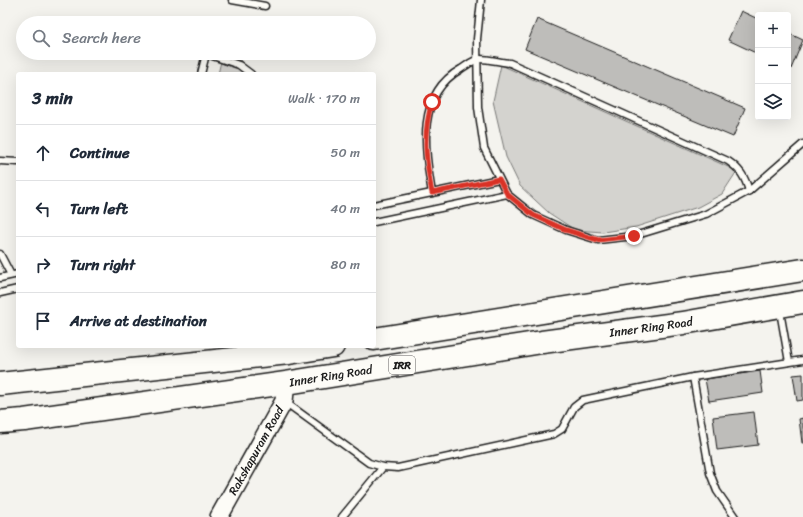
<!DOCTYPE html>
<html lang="en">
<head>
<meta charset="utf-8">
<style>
	:root { --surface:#fff; --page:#f2f2f3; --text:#1f2937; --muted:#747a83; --line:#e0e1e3 }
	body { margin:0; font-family:Sriracha,sans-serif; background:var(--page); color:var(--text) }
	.controls { position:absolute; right:12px; top:12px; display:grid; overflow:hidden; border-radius:4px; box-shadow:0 4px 16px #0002 }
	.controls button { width:36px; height:36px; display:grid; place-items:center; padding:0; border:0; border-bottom:1px solid var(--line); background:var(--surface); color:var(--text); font:20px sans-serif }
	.stop { position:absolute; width:12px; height:12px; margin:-9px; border:3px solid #d93025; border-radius:50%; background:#fff }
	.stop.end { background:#d93025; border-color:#fff; box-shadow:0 1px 4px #0008 }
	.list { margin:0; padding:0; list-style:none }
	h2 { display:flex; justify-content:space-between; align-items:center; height:52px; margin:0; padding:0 16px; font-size:17px }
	h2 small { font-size:13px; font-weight:400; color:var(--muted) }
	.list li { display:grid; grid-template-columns:26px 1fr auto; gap:12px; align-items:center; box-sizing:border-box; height:56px; padding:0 16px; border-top:1px solid var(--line) }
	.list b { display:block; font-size:15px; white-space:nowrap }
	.list em { font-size:13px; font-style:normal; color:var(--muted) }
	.icon { flex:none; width:22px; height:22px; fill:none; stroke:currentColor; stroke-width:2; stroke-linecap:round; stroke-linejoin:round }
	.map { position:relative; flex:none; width:803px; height:517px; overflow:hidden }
	.search { position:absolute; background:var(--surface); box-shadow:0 4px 16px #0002; left:16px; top:16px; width:360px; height:44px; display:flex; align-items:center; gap:10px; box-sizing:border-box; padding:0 14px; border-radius:22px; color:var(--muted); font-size:15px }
	.panel { position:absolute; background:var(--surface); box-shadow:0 4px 16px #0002; left:16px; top:72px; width:360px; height:276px; border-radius:4px }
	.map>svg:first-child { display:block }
	.green { fill:#d4d3cf; stroke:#787876 }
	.building { fill:#bebdba; stroke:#1c1c1c }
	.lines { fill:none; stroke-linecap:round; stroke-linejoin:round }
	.lane-casing { stroke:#1c1c1c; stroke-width:9 }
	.secondary-casing { stroke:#1c1c1c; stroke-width:20 }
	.highway-casing { stroke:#1c1c1c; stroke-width:25 }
	.lane { stroke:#fdfcf7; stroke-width:6 }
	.secondary { stroke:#fdfcf7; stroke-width:17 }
	.highway { stroke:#fdfcf7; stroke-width:22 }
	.route { stroke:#d93025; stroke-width:5 }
	.labels { text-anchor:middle; stroke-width:3.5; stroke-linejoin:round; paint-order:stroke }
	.shield { fill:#fdfcf7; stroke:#605f5e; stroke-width:1 }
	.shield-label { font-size:11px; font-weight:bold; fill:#1c1c1c }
	.street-label { font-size:12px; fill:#1c1c1c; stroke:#fdfcf7 }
</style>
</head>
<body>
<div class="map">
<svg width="803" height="517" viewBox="0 0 803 517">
	<rect width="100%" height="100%" fill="#f4f3ee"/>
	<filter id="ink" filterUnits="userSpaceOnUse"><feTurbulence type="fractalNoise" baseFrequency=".025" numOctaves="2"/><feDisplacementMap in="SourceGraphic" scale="8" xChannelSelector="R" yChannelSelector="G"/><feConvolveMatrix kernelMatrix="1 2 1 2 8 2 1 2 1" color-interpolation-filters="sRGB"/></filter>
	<g filter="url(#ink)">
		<g class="green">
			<polygon points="223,53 234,53 245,66 248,74 218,74"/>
			<polygon points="501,65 737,171 722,194 698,207 636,227 603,232 575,230 549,213 520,186 506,157 493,101"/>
		</g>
		<g class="building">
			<polygon points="741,11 758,19 758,54 728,40"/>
			<polygon points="537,19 745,108 733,137 525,49"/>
			<polygon points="788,33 803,40 791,69 788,68"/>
			<polygon points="760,371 763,393 709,401 705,379"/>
			<polygon points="803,374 803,400 797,401 793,375"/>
			<polygon points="754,412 758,445 717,450 713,417"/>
			<polygon points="803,418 803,443 802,443 799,419"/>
		</g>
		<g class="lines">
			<defs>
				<g id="lane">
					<polyline points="232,0 265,6"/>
					<polyline points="481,0 477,39 478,107 484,148 507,194 533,215 566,230 598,240 634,236 706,214 749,191 803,144"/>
					<polyline points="204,53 239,65 251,74"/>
					<polyline points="201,74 206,54"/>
					<polyline points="0,161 18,162"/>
					<path d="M 432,193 C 425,150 415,95 461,69 C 466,66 474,59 480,59 C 489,59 500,62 510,63 L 728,161 C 740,169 745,177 749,191"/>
					<polyline points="374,205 499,179"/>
					<polyline points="374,222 507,194"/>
					<polyline points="0,254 11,275"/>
					<polyline points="0,278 18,274"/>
					<polyline points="0,293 18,289"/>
					<polyline points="780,311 789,362"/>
					<polyline points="693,377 710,473 717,491 735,517"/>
					<polyline points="285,402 369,463 383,467 398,468 554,434 562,429 574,407 583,400 693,377 803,360"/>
					<polyline points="342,517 383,467"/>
				</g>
				<g id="secondary">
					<path id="s1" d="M 219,517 L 284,401 L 286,383"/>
				</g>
				<g id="highway">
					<polyline points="374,339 803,270"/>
					<polyline points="0,384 289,353 333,346"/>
					<path id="s2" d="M 0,422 L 24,420 L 286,383 L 542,342 L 683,323 L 803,302"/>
				</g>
			</defs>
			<use href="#lane" class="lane-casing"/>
			<use href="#secondary" class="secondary-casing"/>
			<use href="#highway" class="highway-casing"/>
			<use href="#lane" class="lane"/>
			<use href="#secondary" class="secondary"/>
			<use href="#highway" class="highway"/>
		</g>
	</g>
	<g class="lines" filter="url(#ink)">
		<path class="route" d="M 432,102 C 422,135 426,160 432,193 L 499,179 L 507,194 L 533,215 L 566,230 L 598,240 L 634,236"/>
	</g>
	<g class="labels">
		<rect class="shield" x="389" y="356" width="26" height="18" rx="3"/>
		<g class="shield-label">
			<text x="402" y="369">IRR</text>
		</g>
		<g class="street-label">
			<text dy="4" stroke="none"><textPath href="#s2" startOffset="658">Inner Ring Road</textPath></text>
			<text dy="4" stroke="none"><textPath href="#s2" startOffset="334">Inner Ring Road</textPath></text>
			<text dy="4" stroke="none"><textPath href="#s1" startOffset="76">Rakshapuram Road</textPath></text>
		</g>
	</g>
</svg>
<div class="controls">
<button>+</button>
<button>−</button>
<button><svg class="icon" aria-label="layers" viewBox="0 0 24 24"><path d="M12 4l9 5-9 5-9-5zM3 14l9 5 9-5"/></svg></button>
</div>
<div class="stop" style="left:432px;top:102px"></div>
<div class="stop end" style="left:634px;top:236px"></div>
<div class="search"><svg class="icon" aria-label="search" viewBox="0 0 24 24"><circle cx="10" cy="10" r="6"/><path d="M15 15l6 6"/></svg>Search here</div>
<section class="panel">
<h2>3 min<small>Walk · 170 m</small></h2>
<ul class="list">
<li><svg class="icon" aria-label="ahead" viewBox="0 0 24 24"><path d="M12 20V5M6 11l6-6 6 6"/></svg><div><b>Continue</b></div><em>50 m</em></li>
<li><svg class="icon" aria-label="left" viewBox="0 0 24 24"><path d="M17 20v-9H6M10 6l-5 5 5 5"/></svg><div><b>Turn left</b></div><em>40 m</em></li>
<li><svg class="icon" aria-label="right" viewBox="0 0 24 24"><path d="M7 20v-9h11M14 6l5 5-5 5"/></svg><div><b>Turn right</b></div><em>80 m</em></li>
<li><svg class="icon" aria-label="arrive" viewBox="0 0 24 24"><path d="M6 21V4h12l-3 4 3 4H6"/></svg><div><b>Arrive at destination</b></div></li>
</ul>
</section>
</div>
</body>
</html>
